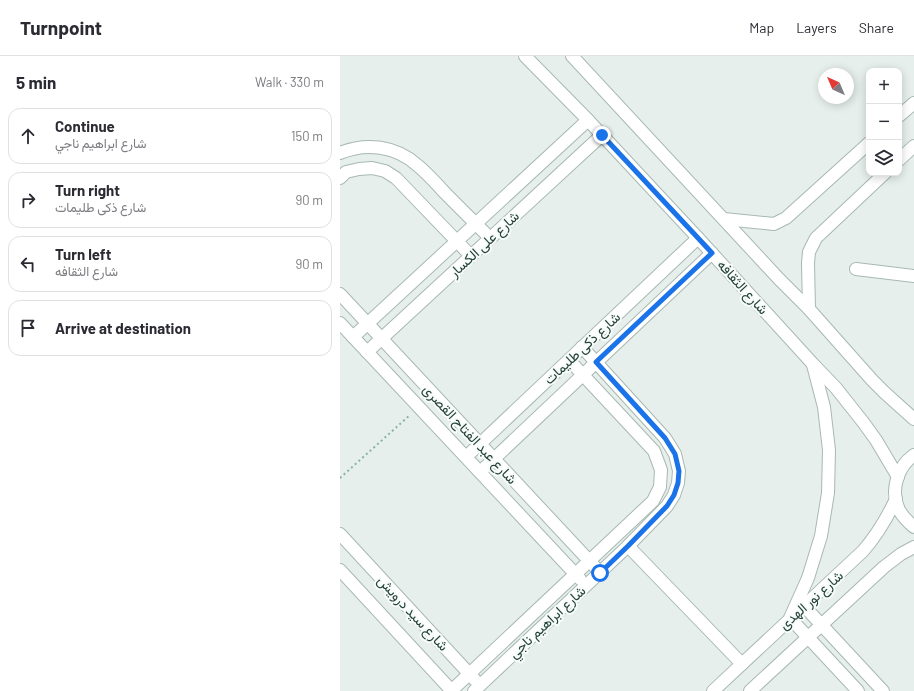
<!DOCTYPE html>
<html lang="en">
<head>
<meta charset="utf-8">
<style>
	:root { --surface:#fff; --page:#f7f7f7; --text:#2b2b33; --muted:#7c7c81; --line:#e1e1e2 }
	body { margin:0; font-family:Barlow,Vazirmatn,sans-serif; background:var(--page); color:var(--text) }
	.controls { position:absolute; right:12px; top:12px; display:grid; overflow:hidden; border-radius:8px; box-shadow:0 2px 10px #0003 }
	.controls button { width:36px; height:36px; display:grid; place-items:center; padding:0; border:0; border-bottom:1px solid var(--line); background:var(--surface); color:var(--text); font:20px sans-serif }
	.compass { position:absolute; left:478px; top:12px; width:36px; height:36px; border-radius:50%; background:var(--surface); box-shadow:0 2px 10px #0003; rotate:316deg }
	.stop { position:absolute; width:12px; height:12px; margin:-9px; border:3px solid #1a73e8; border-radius:50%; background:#fff }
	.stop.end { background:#1a73e8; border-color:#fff; box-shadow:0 1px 4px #0008 }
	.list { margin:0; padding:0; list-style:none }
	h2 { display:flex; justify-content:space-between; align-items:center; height:52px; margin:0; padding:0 16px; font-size:17px }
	h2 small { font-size:13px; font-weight:400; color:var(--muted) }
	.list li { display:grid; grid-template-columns:26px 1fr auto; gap:12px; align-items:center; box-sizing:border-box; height:56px; margin:0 8px 8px; padding:0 8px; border:1px solid var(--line); border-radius:12px }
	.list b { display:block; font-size:15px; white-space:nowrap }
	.list p { margin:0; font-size:13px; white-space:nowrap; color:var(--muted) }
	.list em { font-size:13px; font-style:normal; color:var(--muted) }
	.icon { flex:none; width:22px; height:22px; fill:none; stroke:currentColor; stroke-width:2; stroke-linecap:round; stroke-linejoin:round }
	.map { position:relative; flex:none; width:574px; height:635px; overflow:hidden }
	header { display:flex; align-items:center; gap:24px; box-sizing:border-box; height:56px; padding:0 20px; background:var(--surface); border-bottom:1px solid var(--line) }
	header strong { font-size:19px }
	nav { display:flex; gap:22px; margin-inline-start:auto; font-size:14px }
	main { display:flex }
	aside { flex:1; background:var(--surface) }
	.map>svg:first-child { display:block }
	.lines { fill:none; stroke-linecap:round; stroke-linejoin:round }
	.minor-casing { stroke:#a8b8b2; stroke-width:14 }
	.path { stroke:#86b3a5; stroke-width:2; stroke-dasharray:2 3; stroke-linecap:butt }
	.minor { stroke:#fff; stroke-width:12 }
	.route { stroke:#1a73e8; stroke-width:5 }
	.labels { text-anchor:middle; stroke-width:4; stroke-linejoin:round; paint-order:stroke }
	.street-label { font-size:14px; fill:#24423a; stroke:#f7fbf9 }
</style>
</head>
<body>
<header>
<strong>Turnpoint</strong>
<nav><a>Map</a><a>Layers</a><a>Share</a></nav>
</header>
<main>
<aside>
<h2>5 min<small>Walk · 330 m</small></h2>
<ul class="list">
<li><svg class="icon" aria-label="ahead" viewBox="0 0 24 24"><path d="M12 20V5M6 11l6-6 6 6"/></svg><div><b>Continue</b><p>شارع ابراهيم ناجي</p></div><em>150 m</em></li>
<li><svg class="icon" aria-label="right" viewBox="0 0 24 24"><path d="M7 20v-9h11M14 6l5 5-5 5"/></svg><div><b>Turn right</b><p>شارع ذكى طليمات</p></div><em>90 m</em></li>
<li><svg class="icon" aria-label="left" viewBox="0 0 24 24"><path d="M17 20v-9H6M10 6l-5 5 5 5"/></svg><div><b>Turn left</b><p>شارع الثقافه</p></div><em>90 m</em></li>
<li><svg class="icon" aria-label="arrive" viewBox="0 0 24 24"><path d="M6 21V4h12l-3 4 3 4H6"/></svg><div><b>Arrive at destination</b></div></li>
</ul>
</aside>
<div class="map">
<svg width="574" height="635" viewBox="0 0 574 635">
	<rect width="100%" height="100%" fill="#e6efeb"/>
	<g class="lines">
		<defs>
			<g id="minor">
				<polyline points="185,0 248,64 358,182 473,308 496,332 523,366 536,384 558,421"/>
				<polyline points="232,0 439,223 469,253 532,324 545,337 574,363"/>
				<polyline points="559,60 574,47"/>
				<path d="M 0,97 C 26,86 56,90 77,109 C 87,117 96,127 105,137 C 120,152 135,167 150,182"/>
				<polyline points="559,104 574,90"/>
				<polyline points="0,122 6,116 19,113 32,112 45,115 56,122 131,200"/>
				<polyline points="384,163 434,168 446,162 529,87"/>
				<polyline points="516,213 574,220"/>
				<polyline points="0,238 255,511"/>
				<polyline points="469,253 468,207 469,196 476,182 545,117"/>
				<polyline points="0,267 240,523"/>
				<polyline points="13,281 248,64"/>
				<polyline points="27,296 262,79"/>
				<polyline points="473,309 484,351 489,394 488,437 481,480 468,522 450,562 518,635"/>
				<path d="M 574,399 C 557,411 550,435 559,454 C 563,461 568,466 574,471"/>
				<polyline points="126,401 358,182"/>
				<polyline points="140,416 372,197"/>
				<polyline points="0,478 135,624"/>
				<polyline points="288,490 402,608"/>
				<polyline points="0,514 112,635"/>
				<polyline points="464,550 543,635"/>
				<polyline points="111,635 313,445 320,431 321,414 314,395 229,304"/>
				<polyline points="134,635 288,490 327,450 334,439 338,427 339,415 335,398 325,382 242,291"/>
				<path d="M 373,635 L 523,495 C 537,479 547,462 556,443"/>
				<polyline points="410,635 544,511 561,498 574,491"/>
			</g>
		</defs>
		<use href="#minor" class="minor-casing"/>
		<polyline class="path" points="0,422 70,359"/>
		<use href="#minor" class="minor"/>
	</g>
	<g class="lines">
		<polyline class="route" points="260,517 288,490 327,450 334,439 338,427 339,415 335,398 325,382 256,306 372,197 262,79"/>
	</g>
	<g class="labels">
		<g class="street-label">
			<text transform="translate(144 188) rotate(-43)" y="5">شارع على الكسار</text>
			<text transform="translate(403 231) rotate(48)" y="5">شارع الثقافه</text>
			<text transform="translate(242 292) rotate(-43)" y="5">شارع ذكى طليمات</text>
			<text transform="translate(130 378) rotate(47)" y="5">شارع عبد الفتاح القصرى</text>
			<text transform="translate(471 544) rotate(-42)" y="5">شارع نور الهدى</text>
			<text transform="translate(73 557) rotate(47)" y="5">شارع سيد درويش</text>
			<text transform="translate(207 566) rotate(-43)" y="5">شارع ابراهيم ناجي</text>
		</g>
	</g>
</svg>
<div class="controls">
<button>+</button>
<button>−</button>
<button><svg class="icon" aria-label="layers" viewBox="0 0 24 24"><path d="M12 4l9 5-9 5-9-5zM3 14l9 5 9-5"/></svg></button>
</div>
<svg class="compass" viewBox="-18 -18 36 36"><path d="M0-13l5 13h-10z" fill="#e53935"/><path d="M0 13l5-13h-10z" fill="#7c7c81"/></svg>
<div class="stop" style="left:260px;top:517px"></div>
<div class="stop end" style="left:262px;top:79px"></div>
</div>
</main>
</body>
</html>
